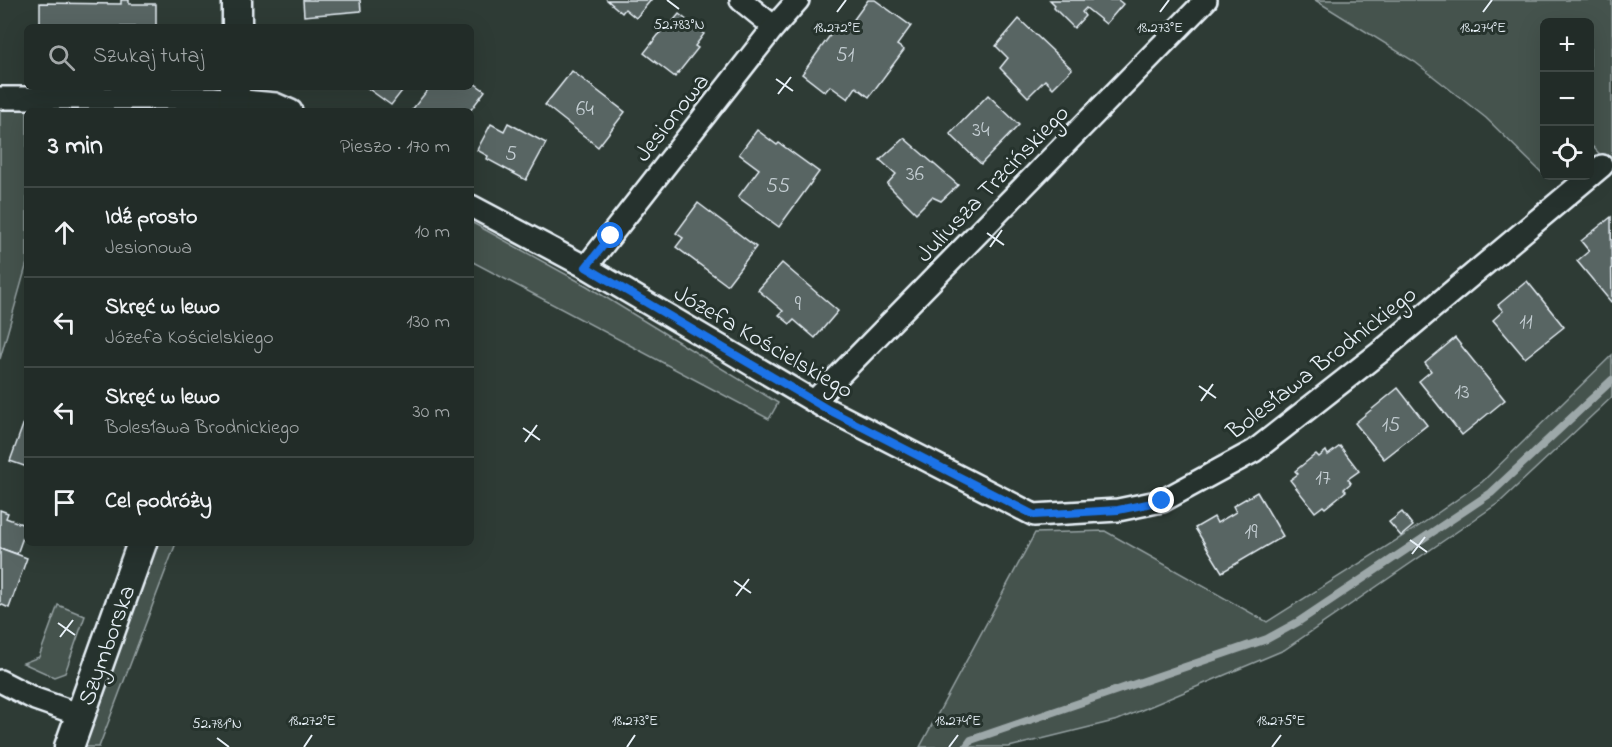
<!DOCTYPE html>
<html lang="pl">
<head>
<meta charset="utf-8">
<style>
	:root { --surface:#222c28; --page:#2a3430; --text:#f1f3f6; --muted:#a2a7a8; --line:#3f4845 }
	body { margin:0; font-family:"Indie Flower",sans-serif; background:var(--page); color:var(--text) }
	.controls { position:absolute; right:18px; top:18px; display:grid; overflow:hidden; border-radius:9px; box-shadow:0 6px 24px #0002 }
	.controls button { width:54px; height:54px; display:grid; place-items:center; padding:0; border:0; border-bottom:2px solid var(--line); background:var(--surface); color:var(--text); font:30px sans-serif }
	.stop { position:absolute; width:18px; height:18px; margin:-14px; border:4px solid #1a73e8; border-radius:50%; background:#fff }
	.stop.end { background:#1a73e8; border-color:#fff; box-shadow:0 2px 6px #0008 }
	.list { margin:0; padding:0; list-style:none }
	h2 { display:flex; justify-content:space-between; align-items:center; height:78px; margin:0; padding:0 24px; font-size:26px }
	h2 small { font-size:20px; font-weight:400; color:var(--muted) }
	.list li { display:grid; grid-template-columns:39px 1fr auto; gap:18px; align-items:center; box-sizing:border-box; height:90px; padding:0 24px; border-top:2px solid var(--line) }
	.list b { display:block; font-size:22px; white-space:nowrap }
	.list p { margin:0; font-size:20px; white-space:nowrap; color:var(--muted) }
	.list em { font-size:20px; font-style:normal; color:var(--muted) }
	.icon { flex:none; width:33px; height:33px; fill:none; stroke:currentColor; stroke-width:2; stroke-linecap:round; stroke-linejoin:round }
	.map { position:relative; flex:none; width:1612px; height:747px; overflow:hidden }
	.search { position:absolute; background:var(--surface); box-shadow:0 6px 24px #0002; left:24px; top:24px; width:450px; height:66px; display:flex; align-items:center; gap:15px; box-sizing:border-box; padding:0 21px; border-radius:9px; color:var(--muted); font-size:22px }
	.panel { position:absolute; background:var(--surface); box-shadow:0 6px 24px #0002; left:24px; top:108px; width:450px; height:438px; border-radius:9px }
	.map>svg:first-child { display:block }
	.green { fill:#45524e; stroke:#96a2a3; stroke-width:1.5 }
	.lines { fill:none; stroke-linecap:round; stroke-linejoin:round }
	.stream { stroke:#9da8a9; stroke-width:8 }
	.building { fill:#596563; stroke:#e8f1f8; stroke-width:1.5 }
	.street-casing { stroke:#e8f1f8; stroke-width:26 }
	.secondary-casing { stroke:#e8f1f8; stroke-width:33 }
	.street { stroke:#26332d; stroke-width:21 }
	.secondary { stroke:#26332d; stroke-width:28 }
	.route { stroke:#1a73e8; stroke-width:8 }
	.ticks { fill:none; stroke:#e8f1f8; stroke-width:2 }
	.labels { text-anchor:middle; stroke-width:6; stroke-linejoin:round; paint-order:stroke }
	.number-label { font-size:21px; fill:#c4ced3 }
	.street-label { font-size:24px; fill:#e8f1f8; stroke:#26332d }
	.ticks-label { font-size:15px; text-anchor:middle; fill:#e8f1f8; stroke:#26332d; stroke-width:6; stroke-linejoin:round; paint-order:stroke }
</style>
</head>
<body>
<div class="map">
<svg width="1612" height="747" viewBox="0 0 1612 747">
	<rect width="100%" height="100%" fill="#2e3b35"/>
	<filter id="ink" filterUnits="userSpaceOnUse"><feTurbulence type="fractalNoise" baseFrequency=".0167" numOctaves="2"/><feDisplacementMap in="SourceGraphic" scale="12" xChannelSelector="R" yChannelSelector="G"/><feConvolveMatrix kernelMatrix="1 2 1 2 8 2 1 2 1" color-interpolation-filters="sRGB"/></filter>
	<g filter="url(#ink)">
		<g class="green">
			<polygon points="1315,0 1612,0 1612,167 1593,147 1590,150 1590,22 1544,22 1544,175 1486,118 1415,62"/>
			<polygon points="0,108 144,111 27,111 27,263 0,359"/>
			<polygon points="471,222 587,286 778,403 769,419 471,261"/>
			<polygon points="1612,355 1612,397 1500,502 1284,650 1118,720 1009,747 920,747 1035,533 1105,531 1267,622 1419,526 1482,482"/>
			<polygon points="158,543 176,543 99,747 85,747"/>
			<polygon points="58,605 85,616 65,673 54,677 23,663 39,657"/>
		</g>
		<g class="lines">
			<polyline class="stream" points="966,747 971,740 1267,639 1298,622 1491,493 1612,380"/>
		</g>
		<g class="building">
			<polygon points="121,0 129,0 129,4 156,4 156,27 40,27 40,3 121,4"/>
			<polygon points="303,0 360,0 361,11 304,16"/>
			<polygon points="607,0 651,0 636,18 625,9 622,13"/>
			<polygon points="868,0 875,0 911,26 897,45 904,50 869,97 856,87 848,99 830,86 825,92 802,74 839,23 847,29"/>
			<polygon points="1050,0 1118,0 1123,4 1106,24 1086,8 1082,12 1085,16 1074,28 1054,8 1055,5"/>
			<polygon points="679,14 704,34 695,46 698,48 675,77 644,53 667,24 669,26"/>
			<polygon points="1019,19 1072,69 1053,88 1045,80 1028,97 1000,68 1008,58 996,46"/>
			<polygon points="572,71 625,112 598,147 545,105"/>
			<polygon points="471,81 485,91 470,111 411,111 430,87 471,87"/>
			<polygon points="366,87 405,87 391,105"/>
			<polygon points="988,95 1019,125 981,164 950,134"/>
			<polygon points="508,123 546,143 526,180 487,159 488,156 477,150 491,124 504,131"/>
			<polygon points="757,130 777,145 779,143 819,172 779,227 738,197 759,169 739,154"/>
			<polygon points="904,138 958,185 941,201 932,197 916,213 887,184 896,174 880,160"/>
			<polygon points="698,203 756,247 727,285 676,247 683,238 676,233"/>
			<polygon points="1611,217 1612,301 1611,302 1577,261 1589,251 1581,241"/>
			<polygon points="782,263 838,311 815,338 794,320 790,324 779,315 783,311 758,290"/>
			<polygon points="1527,281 1564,327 1525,358 1493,320 1503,311 1498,305"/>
			<polygon points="1455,338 1505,400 1462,435 1419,381 1431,371 1425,363"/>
			<polygon points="1398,388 1427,425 1384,459 1355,423"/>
			<polygon points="27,414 27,467 10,461"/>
			<polygon points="1340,446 1359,471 1348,479 1351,483 1344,489 1346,491 1325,508 1323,506 1315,512 1290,480 1298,474 1295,471 1316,454 1319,457 1326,451 1328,455"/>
			<polygon points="1257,492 1283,536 1222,572 1195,528 1214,517 1217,523 1236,512 1233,506"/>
			<polygon points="0,510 8,513 6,518 27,526 17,554 0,548"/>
			<polygon points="1402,512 1413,526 1401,536 1389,522"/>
			<polygon points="0,548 27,558 9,608 0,604"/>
		</g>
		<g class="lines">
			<defs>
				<g id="street">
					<polyline points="741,0 774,27"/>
					<polyline points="0,98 213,98 275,104 291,111"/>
					<polyline points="471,206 586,267 827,409 1034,515 1118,510 1162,501 1254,451 1379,353 1602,166"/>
					<polyline points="586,267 774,27 798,0"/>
					<polyline points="814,401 1206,0"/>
					<polyline points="0,681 35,699 81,715"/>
				</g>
				<g id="secondary">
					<polyline points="237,27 237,0"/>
					<polyline points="234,111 235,87"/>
					<polyline points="69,747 142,543"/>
				</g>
			</defs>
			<use href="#street" class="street-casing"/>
			<use href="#secondary" class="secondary-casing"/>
			<use href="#street" class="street"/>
			<use href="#secondary" class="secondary"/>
		</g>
	</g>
	<g class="lines" filter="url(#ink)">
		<polyline class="route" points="611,236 586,267 827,409 1034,515 1118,510 1162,501"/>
	</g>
	<path class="ticks" d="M 667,0 L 679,9M 837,12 L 846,0M 1160,12 L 1169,0M 1483,12 L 1492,0M 776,79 L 793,91M 778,94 L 791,77M 987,233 L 1004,245M 990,247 L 1002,230M 1199,386 L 1216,398M 1201,401 L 1213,384M 523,428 L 540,440M 525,442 L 537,425M 1410,540 L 1427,552M 1412,554 L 1425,537M 734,581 L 751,593M 736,596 L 749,579M 58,623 L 75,635M 60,637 L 73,620M 217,738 L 229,747M 304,747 L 312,735M 627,747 L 635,735M 949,747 L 958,735M 1272,747 L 1281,735"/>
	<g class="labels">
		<g class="number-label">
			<text x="845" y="61">51</text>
			<text x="585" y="115">64</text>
			<text x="981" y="136">34</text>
			<text x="511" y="160">5</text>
			<text x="915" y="180">36</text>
			<text x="778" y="192">55</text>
			<text x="798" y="310">9</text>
			<text x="1526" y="328">11</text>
			<text x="1462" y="398">13</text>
			<text x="1391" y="431">15</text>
			<text x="1323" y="484">17</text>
			<text x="1251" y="538">19</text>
		</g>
		<g class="street-label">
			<text transform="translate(671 117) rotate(-52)" y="8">Jesionowa</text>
			<text transform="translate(992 183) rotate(-46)" y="8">Juliusza Trzcińskiego</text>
			<text transform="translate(764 341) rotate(30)" y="8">Józefa Kościelskiego</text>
			<text transform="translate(1321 362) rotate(-38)" y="8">Bolesława Brodnickiego</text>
			<text transform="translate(106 645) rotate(-70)" y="8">Szymborska</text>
		</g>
	</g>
	<g class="ticks-label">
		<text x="679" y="29">52.783°N</text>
		<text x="837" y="32">18.272°E</text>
		<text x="1160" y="32">18.273°E</text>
		<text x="1483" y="32">18.274°E</text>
		<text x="312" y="725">18.272°E</text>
		<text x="635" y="725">18.273°E</text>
		<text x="958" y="725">18.274°E</text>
		<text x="1281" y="725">18.275°E</text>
		<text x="217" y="728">52.781°N</text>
	</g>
</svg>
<div class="controls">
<button>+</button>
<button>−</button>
<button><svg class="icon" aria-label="locate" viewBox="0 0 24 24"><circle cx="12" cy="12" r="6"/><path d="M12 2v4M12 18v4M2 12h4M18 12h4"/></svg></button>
</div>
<div class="stop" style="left:611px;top:236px"></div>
<div class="stop end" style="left:1162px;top:501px"></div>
<div class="search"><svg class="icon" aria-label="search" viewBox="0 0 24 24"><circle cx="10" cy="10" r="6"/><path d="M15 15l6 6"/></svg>Szukaj tutaj</div>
<section class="panel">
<h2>3 min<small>Pieszo · 170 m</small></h2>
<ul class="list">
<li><svg class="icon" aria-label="ahead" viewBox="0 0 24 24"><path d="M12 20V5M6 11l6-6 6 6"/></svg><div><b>Idź prosto</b><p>Jesionowa</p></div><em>10 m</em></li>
<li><svg class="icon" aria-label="left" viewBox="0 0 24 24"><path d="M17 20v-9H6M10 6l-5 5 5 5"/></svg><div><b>Skręć w lewo</b><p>Józefa Kościelskiego</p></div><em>130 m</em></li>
<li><svg class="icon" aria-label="left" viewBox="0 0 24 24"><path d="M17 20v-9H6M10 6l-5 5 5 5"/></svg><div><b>Skręć w lewo</b><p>Bolesława Brodnickiego</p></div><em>30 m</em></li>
<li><svg class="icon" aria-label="arrive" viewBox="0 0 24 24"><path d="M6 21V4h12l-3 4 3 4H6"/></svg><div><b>Cel podróży</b></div></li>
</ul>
</section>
</div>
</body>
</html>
